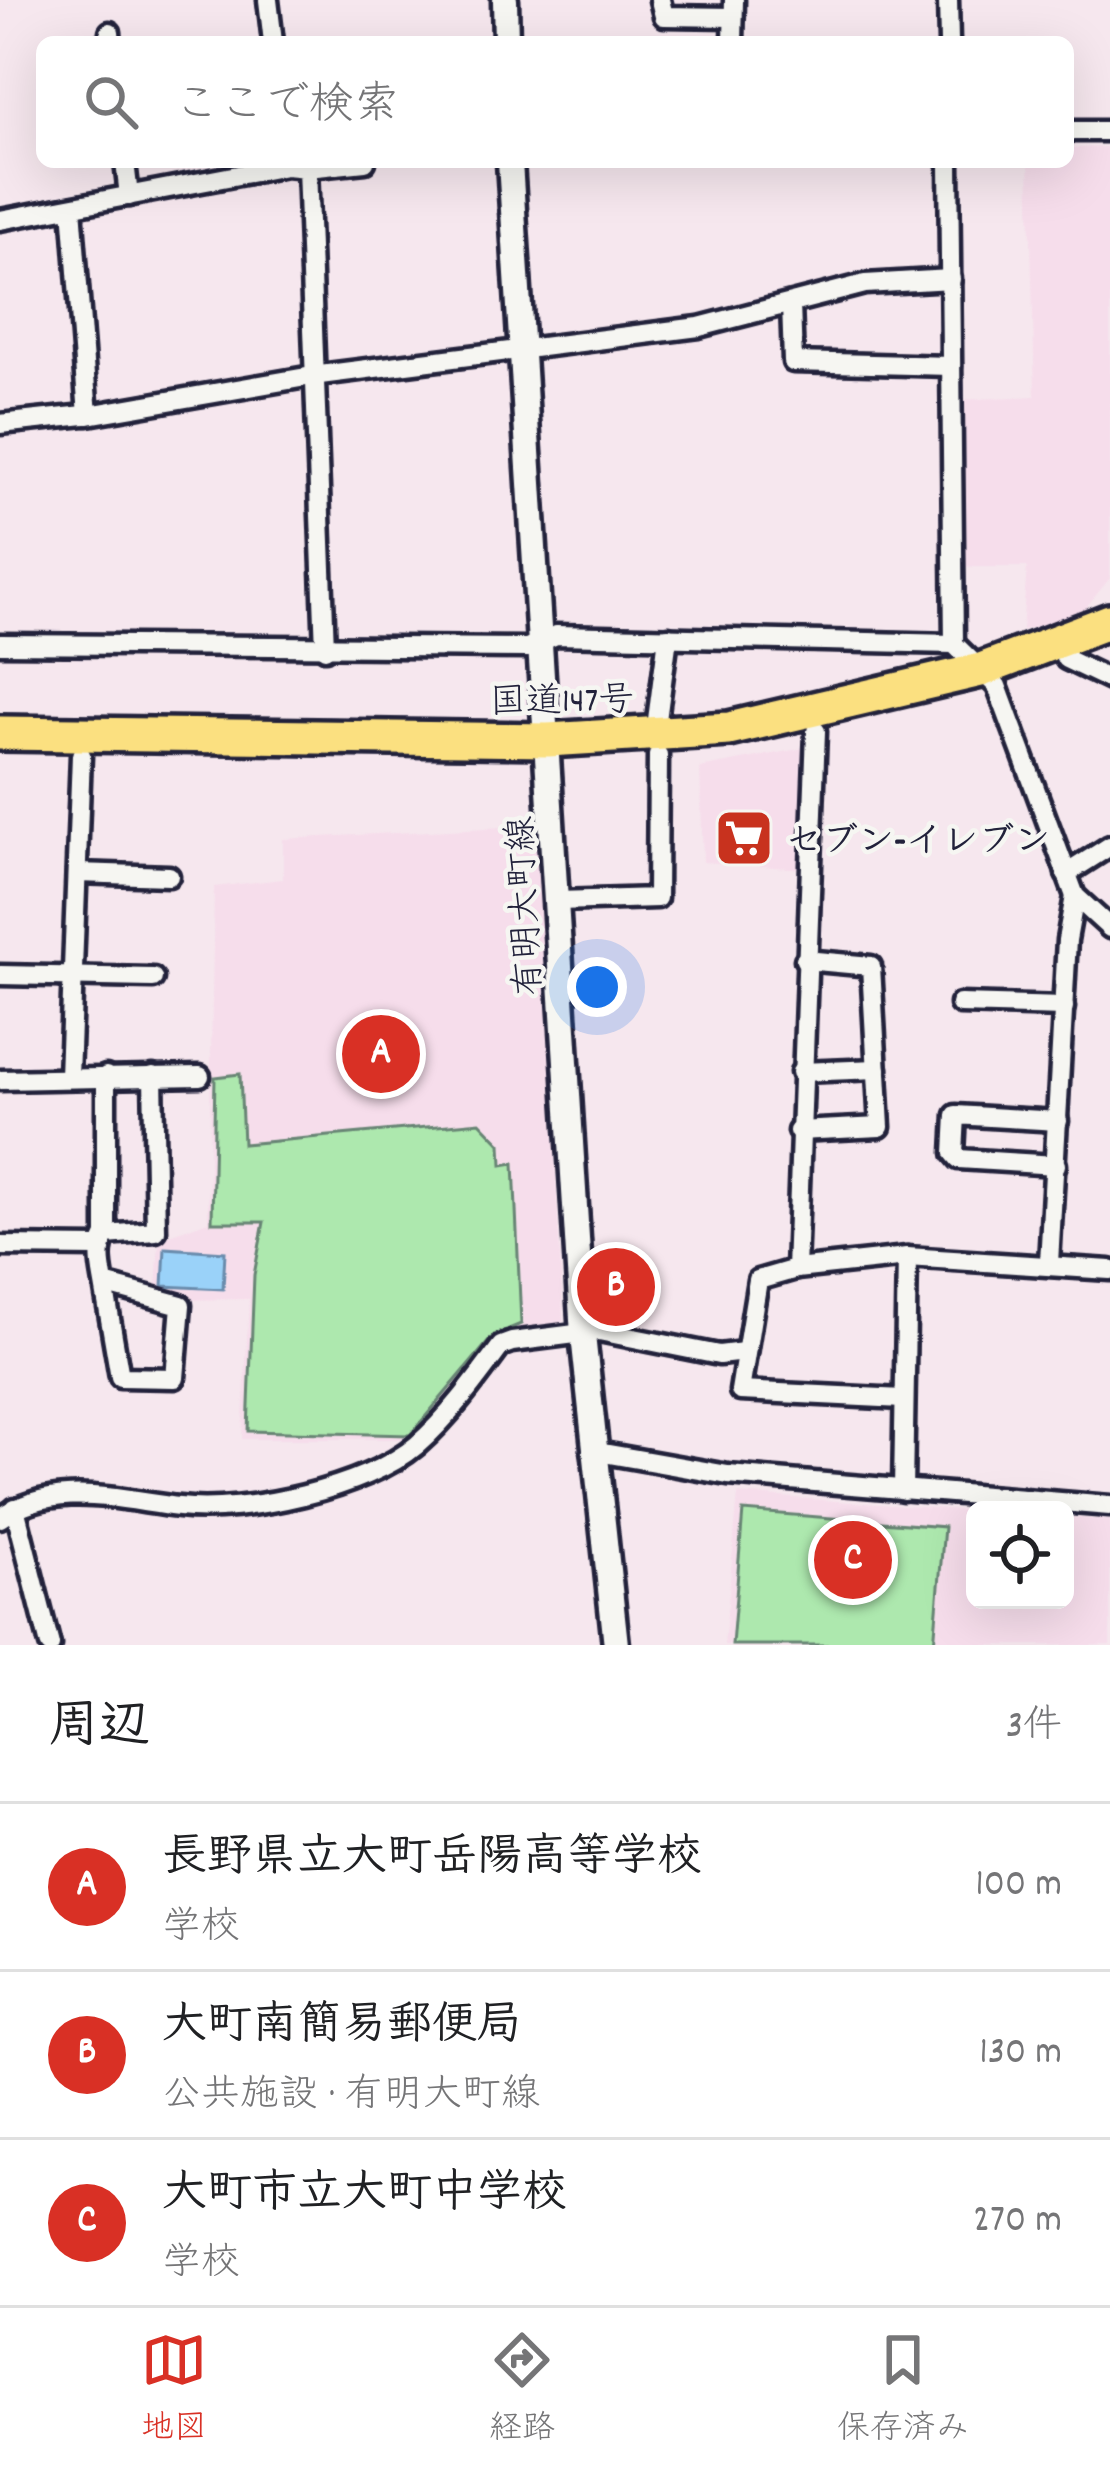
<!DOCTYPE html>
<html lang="ja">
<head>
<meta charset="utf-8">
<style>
	:root { --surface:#fff; --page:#f2f2f2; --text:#202124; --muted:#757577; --line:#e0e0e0; --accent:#d93025 }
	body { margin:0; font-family:Dekko,"Klee One",sans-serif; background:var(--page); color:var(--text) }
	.controls { position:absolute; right:36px; bottom:36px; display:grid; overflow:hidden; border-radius:18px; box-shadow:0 12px 48px #0002 }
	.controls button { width:108px; height:108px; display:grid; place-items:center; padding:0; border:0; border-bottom:3px solid var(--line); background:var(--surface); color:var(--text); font:60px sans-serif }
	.you { position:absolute; left:597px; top:987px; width:42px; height:42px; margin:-30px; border:9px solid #fff; border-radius:50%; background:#1a73e8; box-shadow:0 0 0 18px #1a73e833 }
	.badge { display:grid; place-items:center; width:78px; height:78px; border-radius:50%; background:var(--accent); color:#fff; font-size:39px; font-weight:700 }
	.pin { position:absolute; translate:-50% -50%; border:6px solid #fff; box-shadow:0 3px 12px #0006 }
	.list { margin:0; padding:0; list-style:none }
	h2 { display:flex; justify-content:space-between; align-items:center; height:156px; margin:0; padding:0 48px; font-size:51px }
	h2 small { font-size:39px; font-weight:400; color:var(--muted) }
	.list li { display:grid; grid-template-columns:78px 1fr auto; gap:36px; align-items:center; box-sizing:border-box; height:168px; padding:0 48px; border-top:3px solid var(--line) }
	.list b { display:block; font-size:45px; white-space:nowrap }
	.list p { margin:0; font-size:39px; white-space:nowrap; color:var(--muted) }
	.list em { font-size:39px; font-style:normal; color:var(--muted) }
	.icon { flex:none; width:66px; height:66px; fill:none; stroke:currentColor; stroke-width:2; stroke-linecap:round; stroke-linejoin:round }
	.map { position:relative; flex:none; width:1110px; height:1645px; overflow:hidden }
	.search { position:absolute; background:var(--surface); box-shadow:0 12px 48px #0002; left:36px; right:36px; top:36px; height:132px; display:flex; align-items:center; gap:30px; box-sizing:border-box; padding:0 42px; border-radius:18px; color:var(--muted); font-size:45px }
	.sheet { height:660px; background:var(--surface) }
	nav { display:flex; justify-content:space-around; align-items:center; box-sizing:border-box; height:168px; border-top:3px solid var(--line); background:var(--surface); font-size:33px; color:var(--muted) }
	nav a { display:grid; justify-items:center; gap:6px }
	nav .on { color:var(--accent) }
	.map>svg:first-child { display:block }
	.built { fill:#f6ddeb }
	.green { fill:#ade8ae; stroke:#688574; stroke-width:3 }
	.water { fill:#9ad2f9; stroke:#6a8cad; stroke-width:3 }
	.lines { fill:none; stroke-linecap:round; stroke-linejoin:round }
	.street-casing { stroke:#22223b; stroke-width:27 }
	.secondary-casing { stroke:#22223b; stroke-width:33 }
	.highway-casing { stroke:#22223b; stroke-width:42 }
	.street { stroke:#f6f6f2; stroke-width:18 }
	.secondary { stroke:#f6f6f2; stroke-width:24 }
	.highway { stroke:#fbe080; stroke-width:33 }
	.labels { text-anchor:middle; stroke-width:9; stroke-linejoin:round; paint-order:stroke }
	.street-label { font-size:36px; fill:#22223b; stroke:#f6f6f2 }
	.poi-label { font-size:36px; font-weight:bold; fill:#22223b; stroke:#f6f6f2; text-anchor:start }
</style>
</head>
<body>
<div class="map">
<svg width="1110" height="1645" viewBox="0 0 1110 1645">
	<rect width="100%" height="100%" fill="#f6e7ee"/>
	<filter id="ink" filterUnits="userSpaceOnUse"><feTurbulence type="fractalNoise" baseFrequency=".00833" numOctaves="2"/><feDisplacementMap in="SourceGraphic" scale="24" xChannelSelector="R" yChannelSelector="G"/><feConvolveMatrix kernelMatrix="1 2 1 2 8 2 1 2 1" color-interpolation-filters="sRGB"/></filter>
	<g filter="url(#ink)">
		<g class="built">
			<polygon points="1110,147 1110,578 1078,617 1022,630 1027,567 959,567 958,400 1035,396 1029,162 1068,162 1068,148"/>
			<polygon points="809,747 804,869 703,862 700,768"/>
			<polygon points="539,825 563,1319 558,1327 492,1341 412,1439 242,1439 249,1299 177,1300 156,1290 159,1239 208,1221 214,887 283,879 283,839"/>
			<polygon points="738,1494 975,1511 975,1600 1065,1600 1065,1517 1110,1520 1110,1645 724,1645"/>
		</g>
		<g class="green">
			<polygon points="240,1074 243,1144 480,1122 501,1144 502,1165 514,1163 521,1324 494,1335 410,1435 248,1431 254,1275 264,1222 212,1222 215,1077"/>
			<polygon points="743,1511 944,1527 934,1645 732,1645"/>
		</g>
		<polygon class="water" points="165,1248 225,1252 223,1289 163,1286"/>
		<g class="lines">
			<defs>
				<g id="street">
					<polyline points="268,0 273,42"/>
					<polyline points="660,0 664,16 733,17"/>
					<polyline points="948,0 949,42"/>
					<polyline points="110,32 111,42"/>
					<polyline points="733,42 734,0"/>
					<polyline points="1068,131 1110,131"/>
					<polyline points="125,162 129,196"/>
					<polyline points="949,162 954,644"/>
					<polyline points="307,168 365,162"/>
					<polyline points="72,207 88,415"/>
					<polyline points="0,220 286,166 307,168 325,649"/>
					<polyline points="791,304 793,362 951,366"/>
					<polyline points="0,424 94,414 312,376 699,327 865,284 951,279"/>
					<polyline points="1058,643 1066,659 1110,680"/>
					<polyline points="0,644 527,648 556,635 954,644 997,686 1075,896 1110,928"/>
					<polyline points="655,735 668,637"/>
					<polyline points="77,873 169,876"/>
					<polyline points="1066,874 1110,846"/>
					<polyline points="558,901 657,898 658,755"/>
					<polyline points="0,975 153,978"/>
					<polyline points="960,1004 1064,1007"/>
					<polyline points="801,1072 877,1069"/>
					<polyline points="69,1076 81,755"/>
					<polyline points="0,1080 200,1076"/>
					<polyline points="798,1131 880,1127 871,966 805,960"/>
					<polyline points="1056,1165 959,1159 954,1153 956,1115 1058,1121"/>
					<polyline points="106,1235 156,1231 153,1076"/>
					<polyline points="0,1246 99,1247"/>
					<polyline points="1049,1263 1067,940 1075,896"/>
					<polyline points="796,1269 816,731"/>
					<path d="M 104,1284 L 181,1305 L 175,1378 L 120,1377 L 104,1284 C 101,1266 97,1252 106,1235 L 106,1076"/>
					<polyline points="903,1399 740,1391 758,1280 796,1269 907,1257 1110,1270"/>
					<polyline points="592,1451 728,1475 1110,1506"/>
					<polyline points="903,1490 907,1257"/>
					<polyline points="15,1508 50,1645"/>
					<path d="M 0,1518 C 55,1480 118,1500 179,1507 C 244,1515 367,1488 417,1445 C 449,1417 476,1380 501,1346 L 512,1342 L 599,1331 L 719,1355 L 744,1352"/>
				</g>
				<g id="secondary">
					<polyline points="505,0 506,42"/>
					<polyline points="510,162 583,1335 616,1645"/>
				</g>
				<polyline id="highway" points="0,733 548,740 729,729 981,670 1110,621"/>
			</defs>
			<use href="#street" class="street-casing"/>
			<use href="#secondary" class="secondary-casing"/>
			<use href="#highway" class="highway-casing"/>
			<use href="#street" class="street"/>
			<use href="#secondary" class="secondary"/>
			<use href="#highway" class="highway"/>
		</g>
	</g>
	<defs>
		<symbol id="supermarket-square" viewBox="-11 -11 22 22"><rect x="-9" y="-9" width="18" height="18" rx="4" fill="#c8321e" stroke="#f6f6f2"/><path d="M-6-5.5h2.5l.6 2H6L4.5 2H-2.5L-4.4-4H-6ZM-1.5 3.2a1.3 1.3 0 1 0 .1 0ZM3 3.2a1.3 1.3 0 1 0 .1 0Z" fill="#fff"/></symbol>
	</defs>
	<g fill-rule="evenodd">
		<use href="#supermarket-square" x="711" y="805" width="66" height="66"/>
	</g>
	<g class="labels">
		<g class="street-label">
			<text transform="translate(562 698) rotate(-1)" y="13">国道147号</text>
			<text transform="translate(522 906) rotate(-93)" y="13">有明大町線</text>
		</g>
		<g class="poi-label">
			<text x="786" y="851">セブン-イレブン</text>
		</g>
	</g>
</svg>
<div class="controls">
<button><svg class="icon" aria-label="locate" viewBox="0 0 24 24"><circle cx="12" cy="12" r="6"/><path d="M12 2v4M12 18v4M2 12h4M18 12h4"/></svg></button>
</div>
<div class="you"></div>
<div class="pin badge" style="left:381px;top:1054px">A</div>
<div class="pin badge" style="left:616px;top:1287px">B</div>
<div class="pin badge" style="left:853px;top:1560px">C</div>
<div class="search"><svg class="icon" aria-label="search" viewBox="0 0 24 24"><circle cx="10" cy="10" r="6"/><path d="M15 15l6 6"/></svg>ここで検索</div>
</div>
<section class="sheet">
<h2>周辺<small>3件</small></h2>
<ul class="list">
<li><span class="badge">A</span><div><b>長野県立大町岳陽高等学校</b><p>学校</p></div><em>100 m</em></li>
<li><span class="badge">B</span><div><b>大町南簡易郵便局</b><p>公共施設 · 有明大町線</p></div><em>130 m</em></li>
<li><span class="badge">C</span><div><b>大町市立大町中学校</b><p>学校</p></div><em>270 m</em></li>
</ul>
</section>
<nav>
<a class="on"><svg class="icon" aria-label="map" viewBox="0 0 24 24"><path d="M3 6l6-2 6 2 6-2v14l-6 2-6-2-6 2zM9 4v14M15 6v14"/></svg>地図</a>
<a><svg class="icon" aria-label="directions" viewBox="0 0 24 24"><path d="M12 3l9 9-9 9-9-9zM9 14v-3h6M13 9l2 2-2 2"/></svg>経路</a>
<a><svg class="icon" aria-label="saved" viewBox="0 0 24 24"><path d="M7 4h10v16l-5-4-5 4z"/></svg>保存済み</a>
</nav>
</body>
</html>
